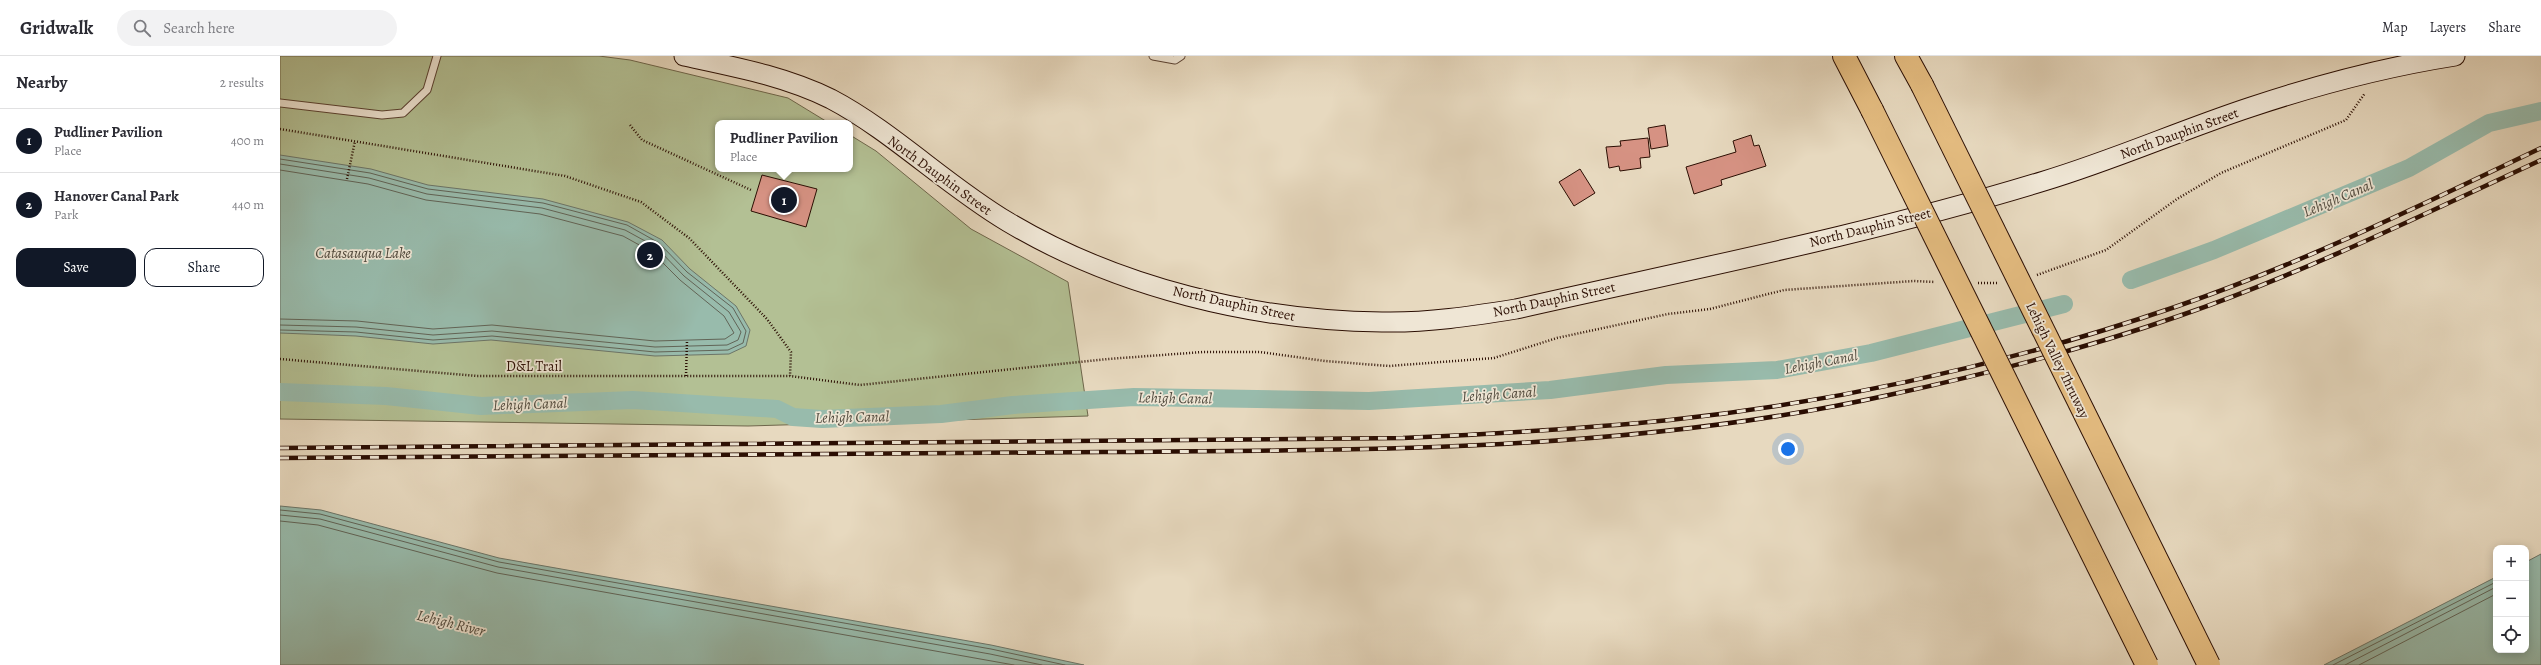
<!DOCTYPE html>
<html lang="en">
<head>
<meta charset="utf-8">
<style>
	:root { --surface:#fff; --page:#f2f2f3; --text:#2b2b33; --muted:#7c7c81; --line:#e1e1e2; --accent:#111827 }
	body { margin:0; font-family:Alegreya,serif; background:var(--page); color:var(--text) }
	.controls { position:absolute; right:12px; bottom:12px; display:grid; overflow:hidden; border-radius:8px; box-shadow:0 2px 10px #0003 }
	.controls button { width:36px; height:36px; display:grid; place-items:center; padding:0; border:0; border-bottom:1px solid var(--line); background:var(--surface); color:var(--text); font:20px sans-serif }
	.you { position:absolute; left:1508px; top:393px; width:14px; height:14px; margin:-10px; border:3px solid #fff; border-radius:50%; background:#1a73e8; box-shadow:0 0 0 6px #1a73e833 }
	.badge { display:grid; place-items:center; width:26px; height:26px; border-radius:50%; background:var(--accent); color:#fff; font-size:13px; font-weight:700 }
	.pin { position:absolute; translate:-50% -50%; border:2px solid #fff; box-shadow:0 1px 4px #0006 }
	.popup { position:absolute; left:435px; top:64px; width:138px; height:52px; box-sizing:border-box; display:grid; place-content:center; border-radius:8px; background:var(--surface); filter:drop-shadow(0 1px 3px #0005); font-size:13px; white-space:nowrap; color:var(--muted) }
	.popup b { font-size:15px; color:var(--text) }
	.popup::after { content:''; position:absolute; left:50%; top:100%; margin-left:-8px; border:8px solid transparent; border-top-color:var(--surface) }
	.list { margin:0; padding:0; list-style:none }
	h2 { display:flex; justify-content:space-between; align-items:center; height:52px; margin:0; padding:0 16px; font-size:17px }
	h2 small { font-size:13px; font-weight:400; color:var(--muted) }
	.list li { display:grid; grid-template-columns:26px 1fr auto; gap:12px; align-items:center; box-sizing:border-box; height:64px; padding:0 16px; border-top:1px solid var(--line) }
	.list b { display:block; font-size:15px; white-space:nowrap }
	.list p { margin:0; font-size:13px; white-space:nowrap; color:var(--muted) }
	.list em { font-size:13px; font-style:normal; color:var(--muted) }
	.actions { display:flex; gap:8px; padding:12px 16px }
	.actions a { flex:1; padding:9px 0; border:1px solid var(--accent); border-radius:12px; text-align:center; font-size:14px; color:var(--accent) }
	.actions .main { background:var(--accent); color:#fff }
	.icon { flex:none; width:22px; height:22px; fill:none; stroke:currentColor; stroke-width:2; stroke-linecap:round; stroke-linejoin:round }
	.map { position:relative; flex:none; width:2261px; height:609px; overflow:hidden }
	header { display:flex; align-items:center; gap:24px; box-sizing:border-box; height:56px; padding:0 20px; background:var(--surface); border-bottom:1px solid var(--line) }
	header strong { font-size:19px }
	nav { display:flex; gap:22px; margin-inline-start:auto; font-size:14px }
	.search { width:280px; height:36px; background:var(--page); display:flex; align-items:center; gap:10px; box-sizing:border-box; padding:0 14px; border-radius:22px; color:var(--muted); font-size:15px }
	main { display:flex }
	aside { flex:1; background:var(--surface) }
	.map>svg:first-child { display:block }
	.green { fill:#b3c094; stroke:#6e664b }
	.water { fill:#98bbac; stroke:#6c7568 }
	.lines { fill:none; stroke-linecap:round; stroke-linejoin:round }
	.shore { stroke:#616457; stroke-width:1 }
	.canal { stroke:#98bbac; stroke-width:18 }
	.building { fill:#d69283; stroke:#2a0d02 }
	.lane-casing { stroke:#594031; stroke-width:9 }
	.secondary-casing { stroke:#2a0d02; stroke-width:21 }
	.highway-casing { stroke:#2a0d02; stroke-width:24 }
	.path { stroke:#2a0d02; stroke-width:2.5; stroke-dasharray:1 2; stroke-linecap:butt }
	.lane { stroke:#efe6d5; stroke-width:7 }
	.secondary { stroke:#efe6d5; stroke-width:19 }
	.highway { stroke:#e4bc80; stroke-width:22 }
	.rail-casing { stroke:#2a0d02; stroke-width:4.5 }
	.rail { stroke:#efe6d5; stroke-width:3; stroke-dasharray:9; stroke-linecap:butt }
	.highway-bridge-casing { stroke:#2a0d02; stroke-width:24; stroke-linecap:butt }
	.highway-bridge { stroke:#e4bc80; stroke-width:22 }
	.labels { text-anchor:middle; stroke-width:3.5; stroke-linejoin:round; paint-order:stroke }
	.street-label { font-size:14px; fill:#2a0d02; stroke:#efe6d5 }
	.water-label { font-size:15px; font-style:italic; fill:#504a3e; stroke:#efe6d5 }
</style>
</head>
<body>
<header>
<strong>Gridwalk</strong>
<div class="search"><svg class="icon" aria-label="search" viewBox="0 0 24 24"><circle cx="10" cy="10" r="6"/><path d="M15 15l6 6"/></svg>Search here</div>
<nav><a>Map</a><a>Layers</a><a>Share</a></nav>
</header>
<main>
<aside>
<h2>Nearby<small>2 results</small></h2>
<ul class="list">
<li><span class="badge">1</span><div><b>Pudliner Pavilion</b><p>Place</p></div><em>400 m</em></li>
<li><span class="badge">2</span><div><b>Hanover Canal Park</b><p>Park</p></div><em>440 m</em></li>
</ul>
<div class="actions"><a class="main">Save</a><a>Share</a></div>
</aside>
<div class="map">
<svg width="2261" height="609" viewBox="0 0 2261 609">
	<rect width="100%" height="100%" fill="#e7d9bf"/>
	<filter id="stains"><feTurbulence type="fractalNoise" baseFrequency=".005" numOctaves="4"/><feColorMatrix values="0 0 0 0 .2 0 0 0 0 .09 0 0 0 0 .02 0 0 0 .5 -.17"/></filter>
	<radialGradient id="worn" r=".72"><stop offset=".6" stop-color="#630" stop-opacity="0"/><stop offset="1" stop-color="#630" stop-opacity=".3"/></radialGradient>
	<polygon class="green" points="0,0 319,0 350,4 508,42 549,67 438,67 438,113 570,113 570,79 596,95 691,173 788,226 808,360 468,370 0,363"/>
	<g class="water">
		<polygon points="0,99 91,113 148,129 263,143 348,166 382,184 410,213 456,250 470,274 466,290 449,298 375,300 211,284 153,288 76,280 0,277"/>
		<polygon points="0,450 41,454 219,502 711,589 804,609 0,609"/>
		<polygon points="2261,498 2261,609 2044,609 2216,521 2216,594 2246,594 2246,506"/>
	</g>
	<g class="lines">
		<g class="shore">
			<polyline points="0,103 90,117 148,133 263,147 347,169 379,187 407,216 453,252 466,275 463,287 448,294 375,296 212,280 153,284 76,276 0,274"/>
			<polyline points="0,108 89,122 147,138 262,152 345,174 376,191 404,220 449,256 461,276 458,284 447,289 375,291 212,275 153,279 76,271 0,269"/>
			<polyline points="0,114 88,128 146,144 260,158 343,180 372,196 400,224 444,260 454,277 445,283 375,285 212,269 153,273 77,265 0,263"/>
			<polyline points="0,454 40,458 219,506 711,593 785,609"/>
			<polyline points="0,459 40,463 218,511 710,598 762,609"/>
			<polyline points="0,465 38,469 217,517 734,609"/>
			<polyline points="2053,609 2216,526"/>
			<polyline points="2065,609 2216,531"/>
			<polyline points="2079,609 2216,538"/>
		</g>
		<g class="canal">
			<polyline points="1851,224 1934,194 2129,112 2209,67 2261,55"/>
			<polyline points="0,336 106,340 201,350 353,344 497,353 513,361 542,363 661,358 733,349 854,341 1089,345 1270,334 1386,319 1497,314 1591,297 1784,248"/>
		</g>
	</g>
	<g class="building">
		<polygon points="1385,69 1388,90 1371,93 1368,72"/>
		<polygon points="1471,79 1474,90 1479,89 1486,110 1441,124 1442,129 1414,138 1406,111 1456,96 1453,85"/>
		<polygon points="1368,82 1370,101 1360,102 1361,112 1340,115 1339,110 1329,112 1326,91 1341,90 1340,85"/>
		<polygon points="1300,113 1315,137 1294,150 1279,126"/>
		<polygon points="482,119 537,133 526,171 471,155"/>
	</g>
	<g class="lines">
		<defs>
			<g id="lane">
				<polyline points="873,0 895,4 901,0"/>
				<polyline points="0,47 102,59 123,57 147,34 157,0"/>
			</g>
			<path id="secondary" d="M 404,0 C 455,11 504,20 551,43 C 612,75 667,130 728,166 C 837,231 975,265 1102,266 C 1148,267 1192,260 1236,253 C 1413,213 1591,178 1764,125 C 1834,104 1901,74 1971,51 C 2037,29 2105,11 2175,0"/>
			<g id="highway">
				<polyline points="1564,0 1592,54"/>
				<polyline points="1626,0 1642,29"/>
			</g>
		</defs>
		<use href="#lane" class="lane-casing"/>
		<use href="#secondary" class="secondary-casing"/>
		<use href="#highway" class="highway-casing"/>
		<g class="path">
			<polyline points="350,69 362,84 471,134"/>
			<polyline points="0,73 285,120 361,146 409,182 487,263 511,296 510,320"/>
			<polyline points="67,123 75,85"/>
			<polyline points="1757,219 1826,194 1897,143 1941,117 2066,64 2085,37"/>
			<polyline points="1698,227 1719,227"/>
			<polyline points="0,303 197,320 510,320 580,329 828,303 923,296 980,296 1045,305 1109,310 1214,302 1277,282 1388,258 1430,253 1504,234 1634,225 1655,226"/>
			<polyline points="406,320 407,285"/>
		</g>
		<use href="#lane" class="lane"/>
		<use href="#secondary" class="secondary"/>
		<use href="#highway" class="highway"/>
		<defs>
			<g id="rail">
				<path d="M 0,392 L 1123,382 C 1212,378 1301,373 1390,364 C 1560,346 1734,306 1895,251 C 2021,208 2141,149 2261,92"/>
				<path d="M 0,402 C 274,400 549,398 823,396 C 1085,394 1352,396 1609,339 C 1707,318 1804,293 1899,260 C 2024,217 2142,159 2261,104"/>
			</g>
		</defs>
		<use href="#rail" class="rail-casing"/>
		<use href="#rail" class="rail"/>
		<defs>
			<g id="highway-bridge">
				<polyline points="1642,29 1929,609"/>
				<polyline points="1592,54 1867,609"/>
			</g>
		</defs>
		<use href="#highway-bridge" class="highway-bridge-casing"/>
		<use href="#highway-bridge" class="highway-bridge"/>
	</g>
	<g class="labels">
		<g class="street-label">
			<text transform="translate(1899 77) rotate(-20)" y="5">North Dauphin Street</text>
			<text transform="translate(660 119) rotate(36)" y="5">North Dauphin Street</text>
			<text transform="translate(1590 171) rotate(-14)" y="5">North Dauphin Street</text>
			<text transform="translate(1274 243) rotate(-12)" y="5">North Dauphin Street</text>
			<text transform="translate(954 247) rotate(12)" y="5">North Dauphin Street</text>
			<text transform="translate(1778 304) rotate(64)" y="5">Lehigh Valley Thruway</text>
			<text x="254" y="315">D&amp;L Trail</text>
		</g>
		<g class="water-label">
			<text transform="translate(2058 142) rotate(-23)" y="5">Lehigh Canal</text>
			<text x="83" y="202">Catasauqua Lake</text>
			<text transform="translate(1541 306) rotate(-11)" y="5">Lehigh Canal</text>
			<text transform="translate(1219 338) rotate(-4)" y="5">Lehigh Canal</text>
			<text transform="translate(895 342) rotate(1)" y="5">Lehigh Canal</text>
			<text transform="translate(250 348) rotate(-2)" y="5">Lehigh Canal</text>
			<text transform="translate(572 361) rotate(-1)" y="5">Lehigh Canal</text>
			<text transform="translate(171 567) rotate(14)" y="5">Lehigh River</text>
		</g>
	</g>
	<rect width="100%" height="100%" filter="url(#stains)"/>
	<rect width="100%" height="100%" fill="url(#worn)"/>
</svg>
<div class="controls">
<button>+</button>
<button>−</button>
<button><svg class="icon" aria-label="locate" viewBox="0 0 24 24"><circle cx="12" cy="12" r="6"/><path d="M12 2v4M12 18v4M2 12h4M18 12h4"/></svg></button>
</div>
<div class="you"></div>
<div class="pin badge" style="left:504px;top:144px">1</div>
<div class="popup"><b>Pudliner Pavilion</b>Place</div>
<div class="pin badge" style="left:370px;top:199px">2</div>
</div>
</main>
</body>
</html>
